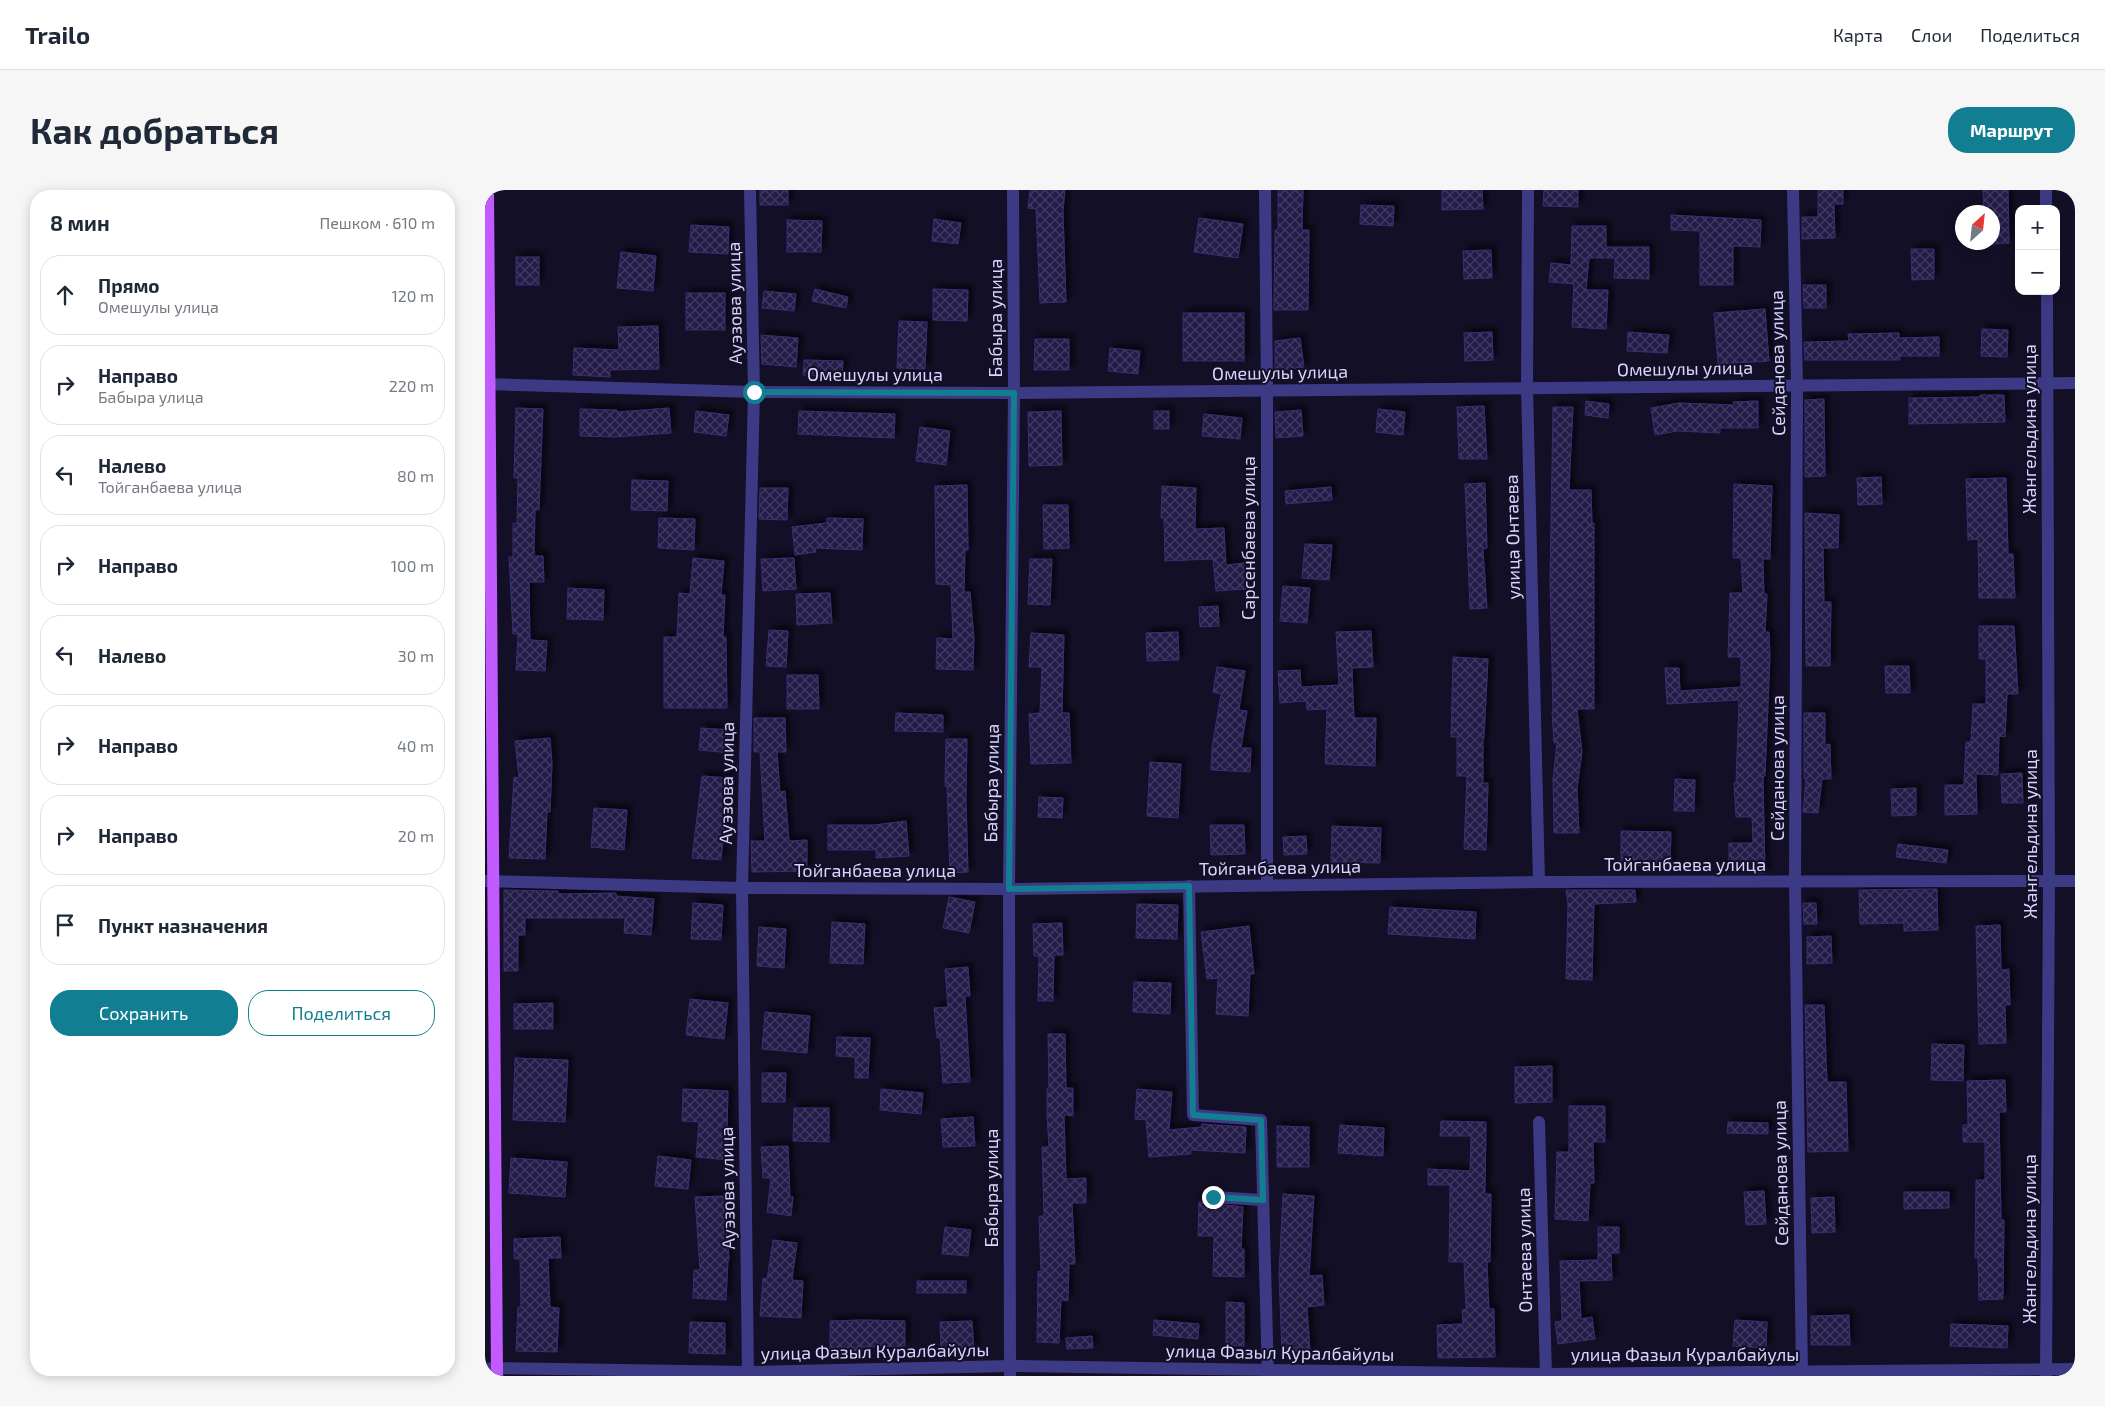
<!DOCTYPE html>
<html lang="ru">
<head>
<meta charset="utf-8">
<style>
	:root { --surface:#fff; --page:#f6f6f7; --text:#1f2937; --muted:#747a83; --line:#e0e1e3; --accent:#117e91 }
	body { margin:0; font-family:"Exo 2",sans-serif; background:var(--page); color:var(--text) }
	.controls { position:absolute; right:15px; top:15px; display:grid; overflow:hidden; border-radius:10px; box-shadow:0 2px 12px #0003 }
	.controls button { width:45px; height:45px; display:grid; place-items:center; padding:0; border:0; border-bottom:1px solid var(--line); background:var(--surface); color:var(--text); font:25px sans-serif }
	.compass { position:absolute; left:1470px; top:15px; width:45px; height:45px; border-radius:50%; background:var(--surface); box-shadow:0 2px 12px #0003; rotate:27deg }
	.stop { position:absolute; width:15px; height:15px; margin:-11px; border:4px solid #117e91; border-radius:50%; background:#fff }
	.stop.end { background:#117e91; border-color:#fff; box-shadow:0 1px 5px #0008 }
	.list { margin:0; padding:0; list-style:none }
	h2 { display:flex; justify-content:space-between; align-items:center; height:65px; margin:0; padding:0 20px; font-size:21px }
	h2 small { font-size:16px; font-weight:400; color:var(--muted) }
	.list li { display:grid; grid-template-columns:32px 1fr auto; gap:15px; align-items:center; box-sizing:border-box; height:80px; margin:0 10px 10px; padding:0 10px; border:1px solid var(--line); border-radius:20px }
	.list b { display:block; font-size:19px; white-space:nowrap }
	.list p { margin:0; font-size:16px; white-space:nowrap; color:var(--muted) }
	.list em { font-size:16px; font-style:normal; color:var(--muted) }
	.actions { display:flex; gap:10px; padding:15px 20px }
	.actions a { flex:1; padding:11px 0; border:1px solid var(--accent); border-radius:20px; text-align:center; font-size:18px; color:var(--accent) }
	.actions .main { background:var(--accent); color:#fff }
	.icon { flex:none; width:28px; height:28px; fill:none; stroke:currentColor; stroke-width:2; stroke-linecap:round; stroke-linejoin:round }
	.map { position:relative; flex:none; width:1590px; height:1186px; overflow:hidden; border-radius:20px }
	header { display:flex; align-items:center; gap:30px; box-sizing:border-box; height:70px; padding:0 25px; background:var(--surface); border-bottom:1px solid var(--line) }
	header strong { font-size:24px }
	nav { display:flex; gap:28px; margin-inline-start:auto; font-size:18px }
	.intro { display:flex; align-items:center; justify-content:space-between; box-sizing:border-box; height:120px; padding:0 30px }
	h1 { margin:0; font-size:35px }
	.button { padding:12px 22px; border-radius:20px; background:var(--accent); color:#fff; font-size:18px; font-weight:700 }
	main { display:flex; gap:30px; padding:0 30px }
	aside { flex:1; background:var(--surface); border-radius:20px; box-shadow:0 2px 12px #0003 }
	.map>svg:first-child { display:block }
	.building { fill:url(#building-cross-hatch); stroke:#3b2d73; filter:url(#shadow) }
	.lines { fill:none; stroke-linecap:round; stroke-linejoin:round }
	.street { stroke:#3d3a85; stroke-width:12 }
	.primary { stroke:#c25bff; stroke-width:12 }
	.route { stroke:#117e91; stroke-width:6 }
	.labels { text-anchor:middle; stroke-width:4; stroke-linejoin:round; paint-order:stroke }
	.street-label { font-size:18px; fill:#d9d4ff; stroke:#130f26 }
</style>
</head>
<body>
<header>
<strong>Trailo</strong>
<nav><a>Карта</a><a>Слои</a><a>Поделиться</a></nav>
</header>
<div class="intro"><h1>Как добраться</h1><a class="button">Маршрут</a></div>
<main>
<aside>
<h2>8 мин<small>Пешком · 610 m</small></h2>
<ul class="list">
<li><svg class="icon" aria-label="ahead" viewBox="0 0 24 24"><path d="M12 20V5M6 11l6-6 6 6"/></svg><div><b>Прямо</b><p>Омешулы улица</p></div><em>120 m</em></li>
<li><svg class="icon" aria-label="right" viewBox="0 0 24 24"><path d="M7 20v-9h11M14 6l5 5-5 5"/></svg><div><b>Направо</b><p>Бабыра улица</p></div><em>220 m</em></li>
<li><svg class="icon" aria-label="left" viewBox="0 0 24 24"><path d="M17 20v-9H6M10 6l-5 5 5 5"/></svg><div><b>Налево</b><p>Тойганбаева улица</p></div><em>80 m</em></li>
<li><svg class="icon" aria-label="right" viewBox="0 0 24 24"><path d="M7 20v-9h11M14 6l5 5-5 5"/></svg><div><b>Направо</b></div><em>100 m</em></li>
<li><svg class="icon" aria-label="left" viewBox="0 0 24 24"><path d="M17 20v-9H6M10 6l-5 5 5 5"/></svg><div><b>Налево</b></div><em>30 m</em></li>
<li><svg class="icon" aria-label="right" viewBox="0 0 24 24"><path d="M7 20v-9h11M14 6l5 5-5 5"/></svg><div><b>Направо</b></div><em>40 m</em></li>
<li><svg class="icon" aria-label="right" viewBox="0 0 24 24"><path d="M7 20v-9h11M14 6l5 5-5 5"/></svg><div><b>Направо</b></div><em>20 m</em></li>
<li><svg class="icon" aria-label="arrive" viewBox="0 0 24 24"><path d="M6 21V4h12l-3 4 3 4H6"/></svg><div><b>Пункт назначения</b></div></li>
</ul>
<div class="actions"><a class="main">Сохранить</a><a>Поделиться</a></div>
</aside>
<div class="map">
<svg width="1590" height="1186" viewBox="0 0 1590 1186">
	<defs>
		<pattern id="building-cross-hatch" width="8" height="8" patternUnits="userSpaceOnUse" patternTransform="scale(1.25)"><rect width="8" height="8" fill="#241b47"/><path d="M0 0l8 8M0 8l8-8" fill="none" stroke="#433b63"/></pattern>
		<filter id="shadow"><feDropShadow dx="4.5" dy="-4.5" stdDeviation="2.5" flood-color="#0009"/></filter>
	</defs>
	<rect width="100%" height="100%" fill="#130f26"/>
	<g class="building">
		<rect x="275" y="0" width="28" height="15"/>
		<polygon points="545,0 580,0 578,21 581,112 555,113 551,19 543,18"/>
		<polygon points="793,0 818,0 817,40 824,40 823,120 789,120 790,40 793,40"/>
		<polygon points="957,0 997,0 998,19 957,20"/>
		<polygon points="1059,0 1093,0 1093,17 1058,16"/>
		<polygon points="1333,0 1358,0 1358,14 1349,14 1350,48 1317,49 1317,27 1333,27"/>
		<polygon points="1498,0 1523,0 1524,53 1508,54 1508,22 1499,22"/>
		<polygon points="876,15 909,16 908,36 875,34"/>
		<polygon points="1186,25 1276,30 1275,57 1248,56 1248,95 1215,95 1215,41 1186,40"/>
		<polygon points="714,28 758,34 753,68 709,62"/>
		<polygon points="449,29 476,33 473,54 447,51"/>
		<polygon points="302,30 337,31 336,62 302,62"/>
		<polygon points="206,35 244,37 243,64 204,62"/>
		<polygon points="1087,36 1121,36 1121,57 1164,57 1164,89 1129,88 1130,68 1104,68 1101,100 1123,100 1121,139 1087,137 1089,94 1064,92 1066,73 1086,75"/>
		<polygon points="1426,59 1449,59 1449,89 1427,90"/>
		<polygon points="1006,60 1007,88 979,89 978,61"/>
		<polygon points="136,62 171,66 168,101 132,98"/>
		<rect x="31" y="67" width="23" height="28"/>
		<polygon points="1318,95 1341,95 1341,118 1319,118"/>
		<polygon points="330,99 363,107 361,118 327,111"/>
		<polygon points="448,99 483,100 482,131 448,130"/>
		<polygon points="279,101 311,104 309,121 277,118"/>
		<rect x="201" y="103" width="39" height="37"/>
		<polygon points="1280,119 1284,171 1233,174 1229,123"/>
		<rect x="698" y="123" width="61" height="48"/>
		<polygon points="414,131 442,132 440,179 412,178"/>
		<polygon points="173,136 174,179 125,180 125,187 88,185 89,158 134,160 133,137"/>
		<polygon points="1497,139 1523,140 1522,167 1496,166"/>
		<polygon points="1007,142 1008,170 980,171 979,143"/>
		<polygon points="1143,142 1184,145 1182,163 1142,161"/>
		<polygon points="1414,143 1414,148 1454,147 1454,166 1415,166 1415,170 1320,170 1319,152 1364,151 1363,144"/>
		<polygon points="276,145 313,148 311,177 277,174"/>
		<polygon points="815,148 819,177 790,181 790,151"/>
		<polygon points="550,149 584,149 584,180 549,180"/>
		<polygon points="625,158 655,161 653,184 623,181"/>
		<polygon points="319,170 358,171 357,187 318,185"/>
		<polygon points="1495,205 1519,205 1520,232 1424,234 1424,208 1495,207"/>
		<polygon points="1339,209 1340,286 1320,287 1320,210"/>
		<polygon points="1101,211 1124,214 1123,228 1100,225"/>
		<polygon points="1273,211 1273,238 1235,238 1235,243 1192,241 1170,245 1166,218 1194,213 1249,215 1248,212"/>
		<polygon points="999,216 1002,269 974,269 972,217"/>
		<polygon points="1068,217 1088,217 1084,300 1106,300 1107,333 1109,333 1109,519 1092,519 1097,562 1092,598 1094,643 1069,643 1068,590 1072,552 1069,553 1067,522 1068,522 1065,391"/>
		<polygon points="31,218 58,219 54,320 50,320 49,366 58,366 59,392 44,392 45,450 62,451 60,481 31,480 33,444 28,444 24,367 28,367 28,333 32,333 33,288 29,288"/>
		<polygon points="184,218 186,243 131,247 95,246 95,219 132,220 132,222"/>
		<polygon points="893,219 920,222 918,245 891,242"/>
		<polygon points="816,220 818,246 791,248 790,222"/>
		<polygon points="211,221 244,225 241,246 209,242"/>
		<polygon points="314,221 410,224 409,248 313,244"/>
		<polygon points="576,221 577,275 544,276 543,222"/>
		<rect x="669" y="221" width="15" height="18"/>
		<polygon points="719,224 757,228 755,249 717,246"/>
		<polygon points="435,237 465,241 461,275 431,271"/>
		<polygon points="1396,287 1397,314 1373,315 1372,288"/>
		<polygon points="1521,288 1523,364 1528,364 1530,408 1494,408 1493,349 1483,350 1481,289"/>
		<polygon points="147,290 183,291 182,321 146,320"/>
		<polygon points="1000,293 1002,358 998,359 1002,418 985,419 980,294"/>
		<polygon points="1249,294 1287,296 1285,369 1278,369 1279,404 1282,404 1280,442 1284,442 1285,466 1280,586 1278,586 1280,683 1269,683 1269,673 1244,674 1244,653 1268,653 1267,627 1251,627 1249,593 1251,593 1254,510 1182,514 1180,478 1194,478 1195,501 1256,497 1256,467 1243,467 1245,403 1258,403 1256,368 1248,368"/>
		<polygon points="482,295 483,360 480,360 479,402 485,402 489,449 488,480 451,479 452,448 468,449 466,395 451,394 450,296"/>
		<polygon points="677,296 711,298 710,339 739,338 741,375 759,373 761,399 731,401 728,369 680,371 679,328 676,328"/>
		<polygon points="846,297 847,310 801,314 800,301"/>
		<polygon points="275,298 303,298 302,330 274,329"/>
		<polygon points="558,315 583,315 584,358 559,359"/>
		<polygon points="1320,323 1354,325 1353,358 1338,358 1339,412 1346,412 1345,476 1321,476"/>
		<polygon points="174,328 210,329 209,360 173,358"/>
		<polygon points="342,328 378,329 377,360 330,358 331,362 310,365 307,337 342,333"/>
		<polygon points="820,354 847,355 844,390 817,388"/>
		<polygon points="208,368 239,371 236,405 240,405 238,447 241,447 242,518 179,518 179,447 192,447 194,403 205,404"/>
		<polygon points="309,368 311,399 278,401 276,369"/>
		<polygon points="545,369 567,369 565,415 543,414"/>
		<polygon points="798,396 825,398 822,433 795,431"/>
		<polygon points="83,398 119,400 118,430 82,429"/>
		<polygon points="345,403 347,433 312,435 311,404"/>
		<polygon points="733,416 734,436 715,437 714,417"/>
		<polygon points="1494,436 1529,436 1533,504 1522,504 1520,547 1514,546 1513,585 1491,584 1492,624 1460,625 1460,595 1479,595 1481,552 1486,552 1488,514 1501,514 1501,469 1494,469"/>
		<polygon points="284,440 303,441 301,477 281,476"/>
		<polygon points="886,441 888,477 867,478 869,528 891,528 890,576 840,574 842,519 822,520 821,511 795,513 793,481 815,480 816,497 854,495 851,442"/>
		<polygon points="693,442 694,470 662,471 661,443"/>
		<polygon points="546,443 579,445 577,523 584,523 586,573 546,574 544,524 555,523 557,477 544,477"/>
		<polygon points="968,467 1003,469 999,548 998,548 998,593 1003,593 1001,660 979,659 982,586 972,586 972,547 966,547"/>
		<polygon points="1400,476 1424,476 1425,503 1401,503"/>
		<polygon points="732,477 760,481 754,520 762,521 756,558 766,558 765,582 726,580 727,558 736,504 728,502"/>
		<polygon points="302,485 333,485 334,519 302,519"/>
		<polygon points="411,523 458,525 458,542 410,541"/>
		<polygon points="1319,523 1340,523 1340,555 1345,554 1346,589 1337,589 1333,623 1318,622 1321,589 1319,589"/>
		<polygon points="269,528 300,528 301,562 292,562 295,602 300,601 304,651 322,650 322,681 267,682 266,651 280,651 275,562 269,562"/>
		<polygon points="216,538 247,540 245,563 214,560"/>
		<polygon points="65,548 67,574 65,622 62,622 60,669 24,668 29,587 34,588 30,551"/>
		<polygon points="461,549 482,549 481,608 483,682 465,683 462,596 460,596"/>
		<polygon points="665,572 696,574 693,628 662,626"/>
		<polygon points="1537,583 1538,613 1517,613 1516,584"/>
		<polygon points="217,586 245,588 236,670 207,668"/>
		<polygon points="1190,589 1210,590 1209,621 1189,621"/>
		<polygon points="1431,598 1431,625 1407,626 1406,599"/>
		<polygon points="554,607 578,608 577,628 553,627"/>
		<polygon points="109,618 142,620 139,660 106,657"/>
		<polygon points="421,631 424,666 391,668 391,660 343,660 343,635 389,635"/>
		<polygon points="725,635 759,635 760,664 726,665"/>
		<polygon points="847,636 896,638 895,673 846,672"/>
		<polygon points="1136,641 1186,642 1185,676 1136,675"/>
		<polygon points="821,646 822,664 799,665 798,647"/>
		<polygon points="1413,654 1463,660 1461,673 1411,667"/>
		<polygon points="1452,699 1453,740 1419,741 1419,733 1375,734 1374,700"/>
		<polygon points="19,700 73,701 73,704 131,703 131,706 169,709 166,745 139,743 140,728 40,728 40,745 33,745 33,781 19,781"/>
		<polygon points="1081,700 1150,700 1151,712 1109,714 1107,790 1081,789 1083,714"/>
		<polygon points="464,707 490,712 484,743 458,738"/>
		<polygon points="208,713 238,715 236,750 206,749"/>
		<polygon points="1318,713 1331,713 1332,734 1319,734"/>
		<polygon points="652,714 693,715 692,749 651,748"/>
		<polygon points="905,717 991,722 990,749 903,744"/>
		<polygon points="347,732 380,734 378,774 345,773"/>
		<polygon points="577,733 578,765 569,765 568,811 553,811 554,766 549,766 548,734"/>
		<polygon points="1515,735 1516,780 1524,779 1525,815 1520,815 1521,853 1494,854 1491,736"/>
		<polygon points="764,736 769,784 765,784 763,826 731,824 733,788 722,789 716,742"/>
		<polygon points="274,737 301,739 299,778 272,776"/>
		<polygon points="1346,746 1347,773 1322,774 1322,747"/>
		<polygon points="483,777 485,806 480,806 485,892 458,893 455,848 452,848 449,818 463,817 460,779"/>
		<polygon points="649,792 686,793 685,824 648,822"/>
		<polygon points="205,809 243,813 239,849 201,845"/>
		<polygon points="68,813 68,839 29,839 29,814"/>
		<polygon points="1320,815 1339,815 1342,892 1361,892 1363,961 1323,962"/>
		<polygon points="280,822 325,826 322,863 277,859"/>
		<polygon points="563,844 580,844 581,898 588,898 588,926 579,925 581,989 601,988 601,1013 587,1013 590,1074 584,1074 583,1111 576,1110 574,1153 552,1152 553,1081 556,1082 554,1026 559,1026 557,957 564,957 562,925 562,898 564,898"/>
		<polygon points="352,847 385,848 383,888 370,888 370,867 351,866"/>
		<polygon points="1447,854 1479,855 1478,891 1446,890"/>
		<polygon points="30,868 83,870 80,932 28,930"/>
		<polygon points="1067,876 1067,912 1030,913 1030,877"/>
		<polygon points="277,883 301,883 300,912 277,912"/>
		<polygon points="1520,890 1521,922 1514,922 1516,1030 1519,1030 1518,1109 1494,1110 1493,1068 1490,1068 1491,990 1500,990 1500,952 1478,952 1478,935 1483,935 1482,891"/>
		<polygon points="198,899 243,901 242,940 247,941 244,970 211,967 214,932 197,931"/>
		<polygon points="396,899 438,903 436,924 395,920"/>
		<polygon points="652,899 687,902 684,940 716,937 717,934 761,937 760,963 706,960 706,964 664,967 661,930 650,929"/>
		<polygon points="1084,916 1120,916 1120,952 1108,952 1109,993 1105,993 1103,1031 1070,1029 1072,962 1084,962"/>
		<polygon points="309,918 344,918 344,952 308,951"/>
		<polygon points="488,927 490,956 458,957 456,929"/>
		<polygon points="956,931 1001,932 1000,1004 1006,1004 1005,1072 1002,1072 1004,1119 1009,1119 1010,1167 953,1168 952,1135 978,1134 977,1120 981,1119 979,1072 964,1072 965,995 943,995 943,979 985,981 986,946 955,946"/>
		<polygon points="1243,932 1283,933 1283,944 1242,943"/>
		<polygon points="855,935 899,938 898,966 853,963"/>
		<polygon points="792,936 824,937 824,977 792,977"/>
		<polygon points="303,956 305,1007 308,1007 306,1026 282,1022 286,988 278,988 276,957"/>
		<polygon points="173,966 206,970 203,999 170,996"/>
		<polygon points="26,968 82,972 80,1007 24,1003"/>
		<polygon points="1279,1001 1281,1034 1261,1035 1259,1002"/>
		<polygon points="1419,1002 1464,1002 1464,1018 1419,1019"/>
		<polygon points="798,1004 829,1006 824,1086 837,1085 839,1115 822,1117 825,1161 797,1163 794,1084"/>
		<polygon points="240,1006 244,1070 243,1070 241,1110 208,1108 209,1080 215,1080 210,1007"/>
		<polygon points="1349,1007 1350,1042 1327,1043 1326,1008"/>
		<polygon points="714,1012 758,1017 756,1059 759,1059 759,1087 728,1086 729,1046 713,1046"/>
		<polygon points="460,1037 486,1040 483,1066 457,1064"/>
		<polygon points="1113,1037 1134,1037 1134,1063 1126,1063 1127,1090 1094,1091 1096,1129 1107,1127 1110,1149 1073,1154 1070,1132 1077,1131 1075,1071 1113,1070"/>
		<polygon points="75,1047 76,1068 63,1068 65,1117 74,1118 72,1162 31,1161 33,1117 36,1117 35,1069 29,1069 29,1049"/>
		<polygon points="288,1050 312,1053 307,1090 318,1091 316,1128 275,1126 278,1088 282,1089"/>
		<rect x="432" y="1091" width="49" height="12"/>
		<polygon points="741,1112 759,1113 759,1156 741,1155"/>
		<polygon points="1364,1125 1365,1155 1326,1155 1326,1126"/>
		<polygon points="377,1130 420,1131 420,1156 377,1157 377,1161 345,1161 345,1131"/>
		<polygon points="669,1130 714,1134 713,1149 668,1145"/>
		<polygon points="1250,1130 1282,1132 1281,1158 1248,1156"/>
		<polygon points="487,1131 489,1159 456,1161 455,1132"/>
		<polygon points="205,1132 240,1133 240,1164 204,1163"/>
		<polygon points="1466,1134 1523,1136 1522,1158 1465,1156"/>
		<polygon points="607,1146 608,1158 582,1159 581,1148"/>
	</g>
	<g class="lines">
		<g class="street">
			<polyline points="780,0 782,201 782,695"/>
			<polyline points="1043,0 1042,198 1054,692"/>
			<polyline points="1308,0 1312,195 1310,692 1317,1186"/>
			<polyline points="1561,0 1561,19"/>
			<polyline points="0,194 269,202 529,203 1590,193"/>
			<polyline points="0,691 257,698 524,699 1054,692 1590,691"/>
			<polyline points="704,696 708,925 776,930 783,1186"/>
			<polyline points="1054,932 1061,1186"/>
			<polyline points="728,1007 778,1010"/>
			<polyline points="0,1179 12,1178 263,1182 525,1176 1061,1184 1590,1179"/>
			<polyline points="263,1186 257,698 269,202 265,0"/>
			<polyline points="525,1186 524,699 529,203 528,0"/>
			<polyline points="1561,1186 1564,692 1562,101"/>
		</g>
		<polyline class="primary" points="3,0 12,1186"/>
	</g>
	<g class="lines">
		<polyline class="route" points="269,202 529,203 524,699 704,696 708,925 776,930 778,1010 728,1007"/>
	</g>
	<g class="labels">
		<g class="street-label">
			<text transform="translate(250 113) rotate(-91)" y="6">Ауэзова улица</text>
			<text transform="translate(511 128) rotate(-90)" y="6">Бабыра улица</text>
			<text transform="translate(1293 173) rotate(-91)" y="6">Сейданова улица</text>
			<text transform="translate(1200 179) rotate(-1)" y="6">Омешулы улица</text>
			<text transform="translate(795 183) rotate(-1)" y="6">Омешулы улица</text>
			<text x="390" y="191">Омешулы улица</text>
			<text transform="translate(1545 239) rotate(-90)" y="6">Жангельдина улица</text>
			<text transform="translate(1028 347) rotate(-91)" y="6">улица Онтаева</text>
			<text transform="translate(764 348) rotate(-90)" y="6">Сарсенбаева улица</text>
			<text transform="translate(1293 578) rotate(-90)" y="6">Сейданова улица</text>
			<text transform="translate(242 593) rotate(-89)" y="6">Ауэзова улица</text>
			<text transform="translate(507 593) rotate(-89)" y="6">Бабыра улица</text>
			<text transform="translate(1546 644) rotate(-90)" y="6">Жангельдина улица</text>
			<text x="1200" y="681">Тойганбаева улица</text>
			<text transform="translate(795 678) rotate(-1)" y="6">Тойганбаева улица</text>
			<text x="390" y="687">Тойганбаева улица</text>
			<text transform="translate(1296 983) rotate(-91)" y="6">Сейданова улица</text>
			<text transform="translate(243 998) rotate(-91)" y="6">Ауэзова улица</text>
			<text transform="translate(507 998) rotate(-90)" y="6">Бабыра улица</text>
			<text transform="translate(1545 1049) rotate(-90)" y="6">Жангельдина улица</text>
			<text transform="translate(1040 1060) rotate(-91)" y="6">Онтаева улица</text>
			<text transform="translate(390 1162) rotate(-1)" y="6">улица Фазыл Куралбайулы</text>
			<text transform="translate(795 1163) rotate(1)" y="6">улица Фазыл Куралбайулы</text>
			<text x="1200" y="1171">улица Фазыл Куралбайулы</text>
		</g>
	</g>
</svg>
<div class="controls">
<button>+</button>
<button>−</button>
</div>
<svg class="compass" viewBox="-18 -18 36 36"><path d="M0-13l5 13h-10z" fill="#e53935"/><path d="M0 13l5-13h-10z" fill="#747a83"/></svg>
<div class="stop" style="left:269px;top:202px"></div>
<div class="stop end" style="left:728px;top:1007px"></div>
</div>
</main>
</body>
</html>
